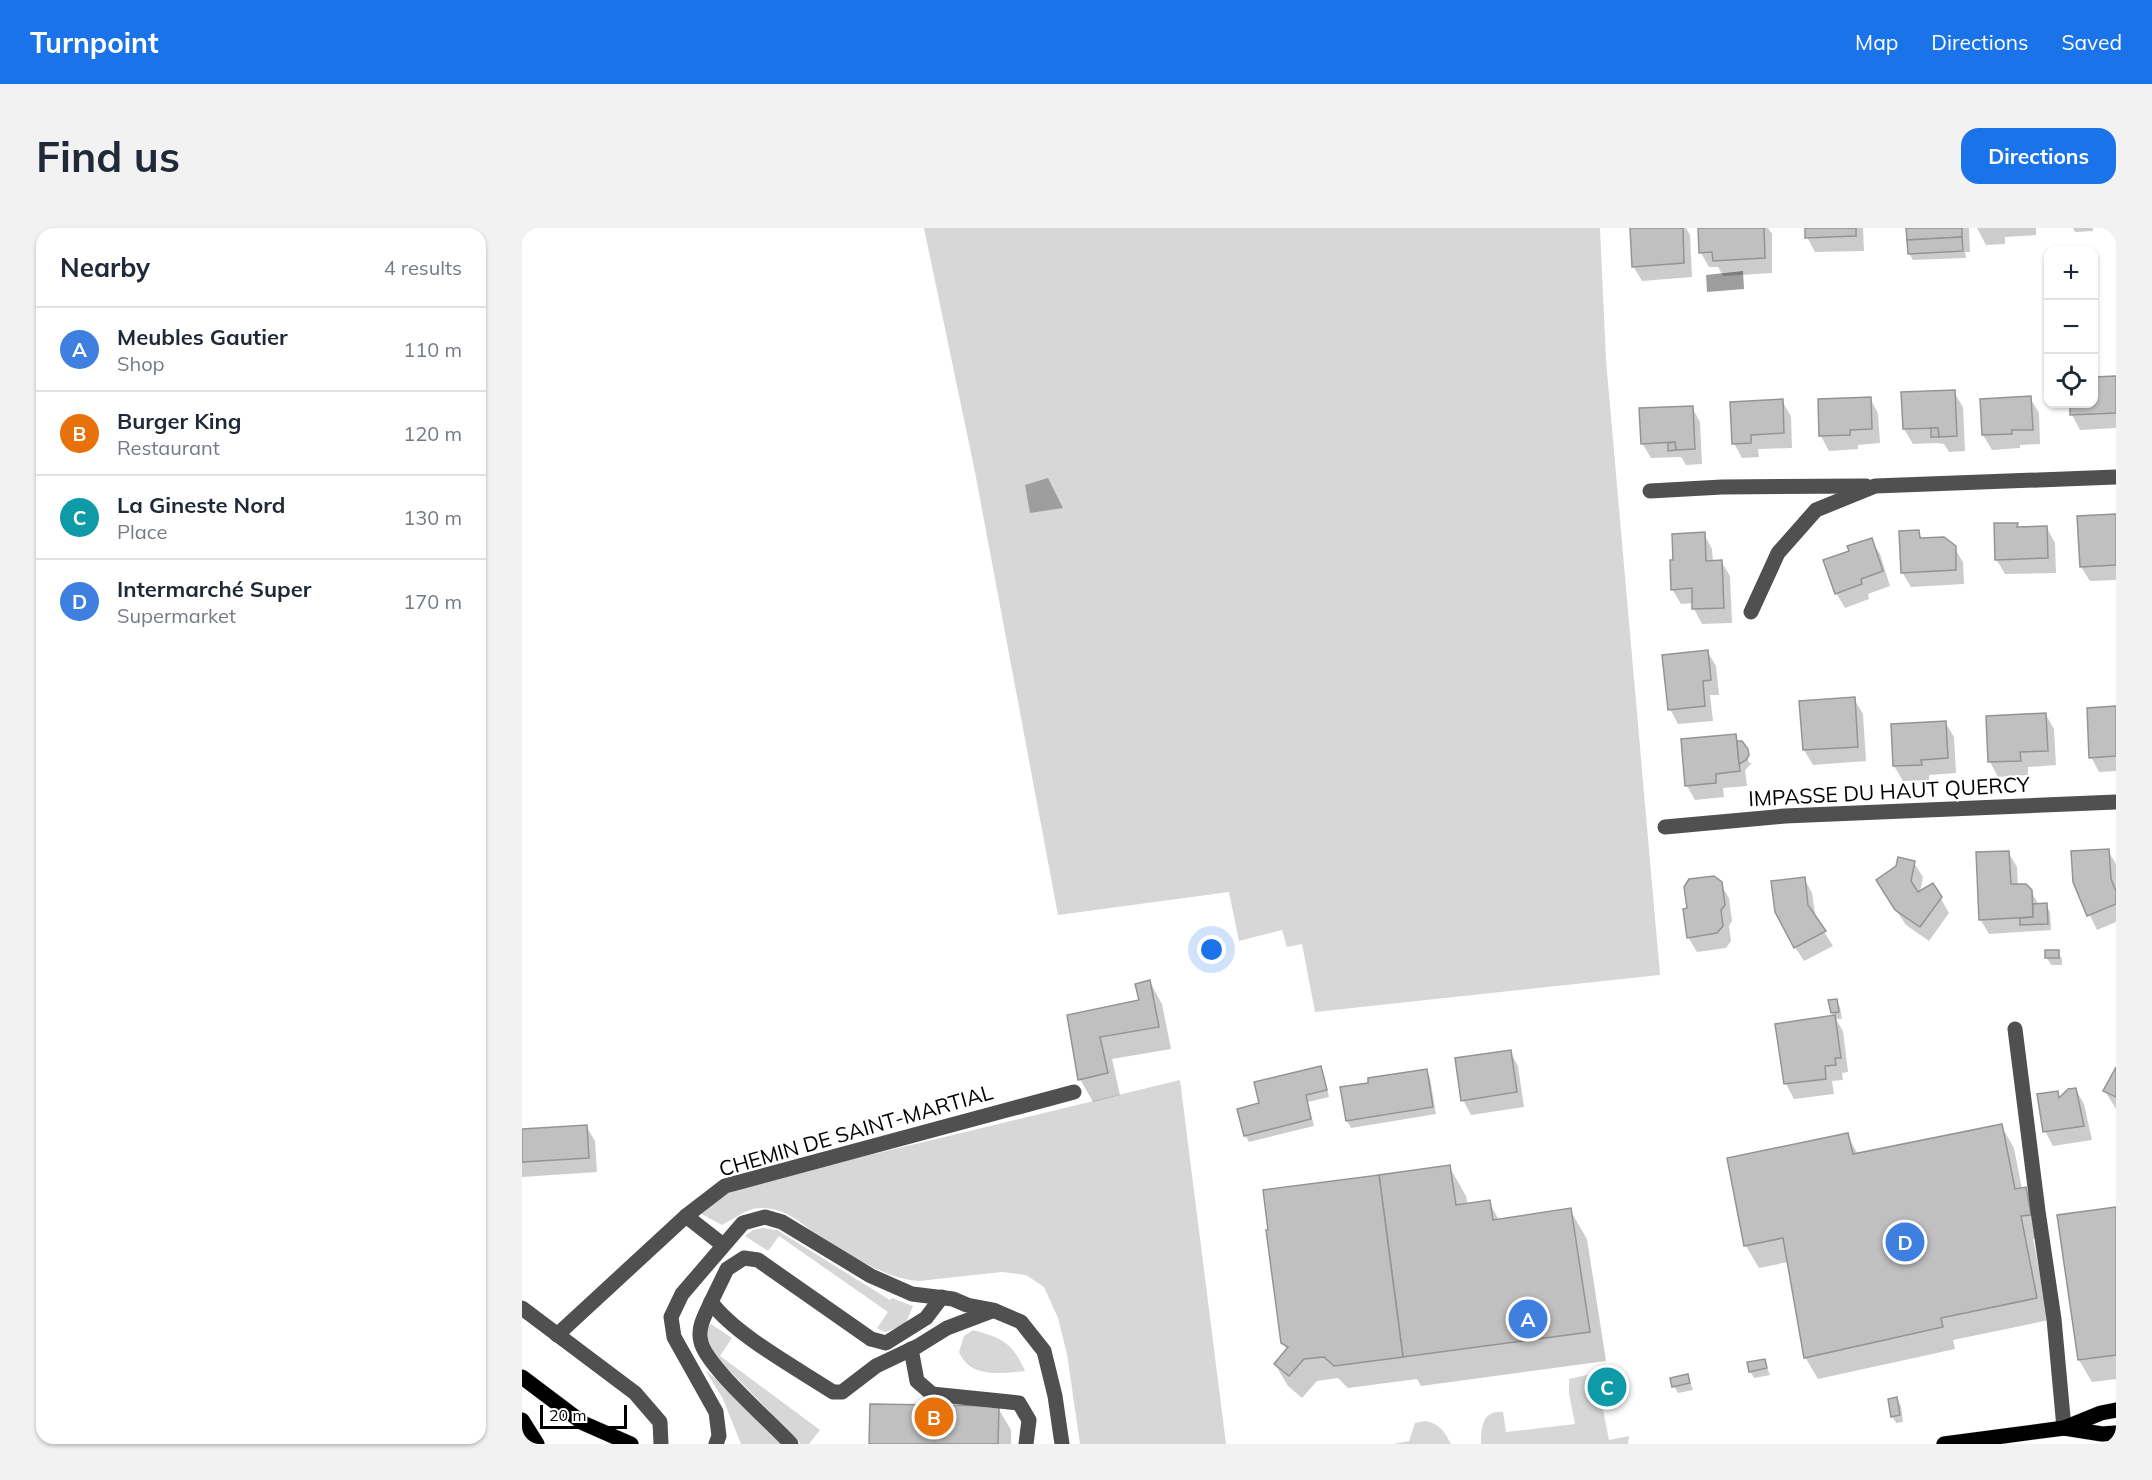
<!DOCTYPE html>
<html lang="en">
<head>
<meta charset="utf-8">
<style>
	:root { --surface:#fff; --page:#f2f2f3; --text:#1f2937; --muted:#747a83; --line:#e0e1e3; --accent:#1a73e8 }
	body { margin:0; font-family:Mulish,sans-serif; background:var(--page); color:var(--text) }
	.controls { position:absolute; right:18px; top:18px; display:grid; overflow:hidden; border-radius:12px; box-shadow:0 2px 4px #0004 }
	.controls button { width:54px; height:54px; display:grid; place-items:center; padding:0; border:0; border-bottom:2px solid var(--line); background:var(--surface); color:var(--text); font:30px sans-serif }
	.scale { position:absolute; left:18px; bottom:15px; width:87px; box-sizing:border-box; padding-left:6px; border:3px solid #000; border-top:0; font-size:16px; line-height:21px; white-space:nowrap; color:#000; -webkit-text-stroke:4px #fff; paint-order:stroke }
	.you { position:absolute; left:690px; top:722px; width:21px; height:21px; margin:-15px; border:4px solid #fff; border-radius:50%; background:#1a73e8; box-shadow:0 0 0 9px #1a73e833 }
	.badge { display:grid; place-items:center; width:39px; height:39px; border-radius:50%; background:var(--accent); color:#fff; font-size:20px; font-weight:700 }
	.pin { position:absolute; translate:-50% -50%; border:3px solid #fff; box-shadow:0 2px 6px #0006 }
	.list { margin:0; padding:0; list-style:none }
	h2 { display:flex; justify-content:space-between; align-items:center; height:78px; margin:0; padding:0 24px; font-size:26px }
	h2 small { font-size:20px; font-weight:400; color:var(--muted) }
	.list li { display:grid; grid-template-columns:39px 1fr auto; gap:18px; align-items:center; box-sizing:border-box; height:84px; padding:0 24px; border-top:2px solid var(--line) }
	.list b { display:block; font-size:22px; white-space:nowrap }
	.list p { margin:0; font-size:20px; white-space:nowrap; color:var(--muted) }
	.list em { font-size:20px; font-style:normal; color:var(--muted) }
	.icon { flex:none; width:33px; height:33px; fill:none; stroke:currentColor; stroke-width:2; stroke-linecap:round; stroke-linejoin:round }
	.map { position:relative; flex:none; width:1594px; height:1216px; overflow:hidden; border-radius:18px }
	header { display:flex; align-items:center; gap:36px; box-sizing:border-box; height:84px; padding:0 30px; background:var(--accent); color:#fff }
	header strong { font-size:28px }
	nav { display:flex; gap:33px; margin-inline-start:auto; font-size:21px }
	.intro { display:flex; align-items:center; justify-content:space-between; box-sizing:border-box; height:144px; padding:0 36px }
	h1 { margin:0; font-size:42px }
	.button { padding:15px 27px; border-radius:18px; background:var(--accent); color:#fff; font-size:21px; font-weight:700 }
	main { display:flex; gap:36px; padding:0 36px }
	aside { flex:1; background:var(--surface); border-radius:18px; box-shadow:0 2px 4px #0004 }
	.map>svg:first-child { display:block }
	.green { fill:#d7d7d7 }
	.water { fill:#9e9e9e }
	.shadow { fill:#0003 }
	.building { fill:#c0c0c0; stroke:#949494; stroke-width:1.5 }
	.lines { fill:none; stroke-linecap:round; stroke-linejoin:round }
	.major-casing { stroke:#dbdbdb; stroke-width:16 }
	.minor { stroke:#505050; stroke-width:15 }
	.major { stroke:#000; stroke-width:15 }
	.labels { text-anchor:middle; stroke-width:4.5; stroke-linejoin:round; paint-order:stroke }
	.street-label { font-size:21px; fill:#000; stroke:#fff }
</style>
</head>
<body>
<header>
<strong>Turnpoint</strong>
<nav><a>Map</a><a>Directions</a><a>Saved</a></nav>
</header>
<div class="intro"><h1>Find us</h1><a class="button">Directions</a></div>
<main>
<aside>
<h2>Nearby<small>4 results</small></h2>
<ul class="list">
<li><span class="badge" style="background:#3f7fe0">A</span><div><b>Meubles Gautier</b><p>Shop</p></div><em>110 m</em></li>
<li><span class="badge" style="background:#e8710a">B</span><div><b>Burger King</b><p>Restaurant</p></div><em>120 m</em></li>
<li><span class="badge" style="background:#0f9aa8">C</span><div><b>La Gineste Nord</b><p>Place</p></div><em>130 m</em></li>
<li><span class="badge" style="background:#3f7fe0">D</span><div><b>Intermarché Super</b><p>Supermarket</p></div><em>170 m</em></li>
</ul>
</aside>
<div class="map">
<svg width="1594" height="1216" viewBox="0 0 1594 1216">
	<rect width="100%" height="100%" fill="#fff"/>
	<g class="green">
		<polygon points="402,0 1078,0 1084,132 1138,747 793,784 780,716 765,719 760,702 717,713 707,664 536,687 453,244"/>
		<path d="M 658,852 L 704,1216 L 558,1216 L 545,1126 L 536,1090 L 522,1059 L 504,1047 L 480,1044 L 397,1053 C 364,1051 324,1025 296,1007 C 277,994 263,979 238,980 C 225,980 212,991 200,997 L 174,983 L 199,963 Z"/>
		<polygon points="241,1000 255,1002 368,1072 370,1070 391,1078 383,1097 363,1104 355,1100 366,1084 257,1008 246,1023 223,1008 231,1002"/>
		<path d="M 189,1096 L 210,1110 L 198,1128 L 298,1202 L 287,1216 L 279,1216 L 199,1134 C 189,1122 185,1115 185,1100 Z"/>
		<path d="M 451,1102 C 480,1110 490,1114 503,1143 C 478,1145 449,1151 437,1124 L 442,1108 Z"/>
		<polygon points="183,1142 206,1161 261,1216 219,1216 201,1171"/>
		<path d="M 1074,1145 L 1087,1212 L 1107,1208 L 1106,1216 L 959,1216 C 959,1200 960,1182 981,1184 L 984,1204 L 1053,1196 L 1047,1166 L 1047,1151 Z"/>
		<path d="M 903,1193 C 918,1196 922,1203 929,1216 L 871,1216 L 887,1213 L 893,1195 Z"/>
	</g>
	<g class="water">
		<polygon points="1221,43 1222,61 1185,64 1184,47"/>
		<polygon points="526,250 541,280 508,285 503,257"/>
	</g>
	<g class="shadow">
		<polygon points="1130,0 1164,0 1168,7 1170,49 1120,53 1111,38"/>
		<polygon points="1177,0 1246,0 1250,6 1250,45 1201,48 1196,39 1187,39 1179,25"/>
		<polygon points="1284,0 1341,0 1342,23 1293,24 1285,9"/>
		<polygon points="1386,0 1447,0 1448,24 1443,24 1444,30 1391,32 1387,25"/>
		<polygon points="1455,0 1514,0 1514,7 1483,9 1483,16 1464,17"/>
		<polygon points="1551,0 1571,0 1571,3 1553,4"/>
		<polygon points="1572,132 1575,138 1576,151 1594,150 1594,200 1558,202 1550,187 1549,176 1572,176"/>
		<polygon points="1432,164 1441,179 1443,223 1427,224 1422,216 1414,215 1391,216 1382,201"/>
		<polygon points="1348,170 1356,185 1358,215 1336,217 1336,221 1307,223 1299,208"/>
		<polygon points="1508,170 1517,185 1518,216 1498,217 1498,220 1470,222 1461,207"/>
		<polygon points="1260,173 1269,188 1270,220 1236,221 1237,229 1220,230 1212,215"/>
		<polygon points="1170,179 1178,194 1180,236 1164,237 1159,229 1129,230 1120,215"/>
		<polygon points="1594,288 1594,352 1568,353 1559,339"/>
		<polygon points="1495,296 1497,300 1525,300 1533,315 1534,345 1483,346 1474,331"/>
		<polygon points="1396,304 1401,312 1432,319 1441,334 1442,356 1389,359 1380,344"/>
		<polygon points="1182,306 1190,321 1191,334 1199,333 1208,348 1210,395 1180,396 1172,381 1172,375 1159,376 1150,361 1153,333"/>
		<polygon points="1349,312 1358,326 1368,358 1346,366 1347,371 1323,380 1314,365 1329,324"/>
		<polygon points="1185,423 1194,438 1197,467 1188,467 1191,493 1156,496 1148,481"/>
		<polygon points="1332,471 1341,486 1344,533 1291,537 1282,522 1279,474"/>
		<polygon points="1594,480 1594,543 1577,544 1569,529"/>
		<polygon points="1524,487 1532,501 1534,537 1506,539 1506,547 1476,549 1468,534 1466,489"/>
		<polygon points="1423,494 1432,509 1434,545 1407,547 1407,552 1381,553 1372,538"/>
		<polygon points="1213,507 1217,515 1223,518 1227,535 1230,535 1223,542 1225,558 1201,560 1202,569 1173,572 1165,558"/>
		<polygon points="1586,623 1594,636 1594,694 1575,702 1552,654"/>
		<polygon points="1486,624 1495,639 1496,658 1509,663 1517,677 1524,677 1528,684 1529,702 1467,706 1458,691"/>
		<polygon points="1392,635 1401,649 1398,664 1411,657 1427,685 1407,713 1384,697 1364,667"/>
		<polygon points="1282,650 1290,665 1294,691 1311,718 1282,733 1273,719"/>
		<polygon points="1198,655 1207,670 1210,693 1207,698 1209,713 1204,720 1175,724 1166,709 1166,682"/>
		<polygon points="1536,724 1540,731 1540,737 1529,737 1525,730"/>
		<polygon points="628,754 640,776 649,821 590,831 598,867 571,874 558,851 547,788 618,773"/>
		<polygon points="1314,772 1318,779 1320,791 1314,791 1321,803 1326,844 1320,845 1321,852 1310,853 1312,866 1272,871 1264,856 1255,797 1312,789 1310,785"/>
		<polygon points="988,824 996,838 1002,879 949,887 941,872"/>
		<polygon points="798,840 802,847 807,869 786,874 792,898 727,914 723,907 739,876"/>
		<polygon points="1594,842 1594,881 1583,863"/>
		<polygon points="904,843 908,850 914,886 829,900 825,893"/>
		<polygon points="1554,862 1562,876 1570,912 1531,918 1523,903 1535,865 1538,871"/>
		<polygon points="1479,897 1492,920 1500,961 1503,960 1516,982 1521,1009 1511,1011 1527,1092 1431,1112 1433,1121 1296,1151 1283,1129 1266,1034 1237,1040 1224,1018 1325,907 1336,926"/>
		<polygon points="64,898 73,913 75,944 0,949 0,902"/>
		<polygon points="927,938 944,968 946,977 967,974 977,992 1048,982 1065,1011 1084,1133 899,1158 895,1151 826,1160 816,1150 795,1153 780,1170 766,1158 753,1136 765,1122 761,1115"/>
		<polygon points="1594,981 1594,1151 1570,1154 1557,1132"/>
		<polygon points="1242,1132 1248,1147 1232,1150 1228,1143"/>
		<polygon points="1166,1148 1171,1162 1156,1165 1152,1158"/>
		<polygon points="1088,1151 1092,1158 1094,1173 1087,1174 1083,1167"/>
		<polygon points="1375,1171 1379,1178 1381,1194 1374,1195 1370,1188"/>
		<polygon points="476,1180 489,1202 489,1216 348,1216"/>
	</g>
	<g class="building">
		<polygon points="1108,0 1161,0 1162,35 1110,39"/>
		<polygon points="1176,0 1242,0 1243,30 1191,33 1190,24 1177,25"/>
		<polygon points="1283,0 1334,0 1334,8 1283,10"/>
		<polygon points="1384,0 1440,0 1440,9 1385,12"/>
		<polygon points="1440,9 1441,23 1386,26 1385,12"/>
		<polygon points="1594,148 1594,185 1548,187 1548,176 1572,176 1572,149"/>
		<polygon points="1433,162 1435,208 1417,209 1416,200 1381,201 1379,164"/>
		<polygon points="1509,168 1511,202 1490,202 1490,206 1460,207 1458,171"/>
		<polygon points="1349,169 1350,201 1328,202 1328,207 1297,208 1296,171"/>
		<polygon points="1261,171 1262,205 1229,207 1229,215 1210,216 1208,174"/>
		<polygon points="1171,178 1173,221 1154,222 1153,214 1119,216 1117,180"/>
		<polygon points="1409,200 1416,200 1417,209 1409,209"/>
		<polygon points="1153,214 1154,222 1146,223 1146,215"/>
		<polygon points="1594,286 1594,337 1558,339 1555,288"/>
		<polygon points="1472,295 1496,295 1495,299 1525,298 1526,330 1473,332"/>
		<polygon points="1397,302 1398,310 1422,309 1434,318 1434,342 1379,345 1377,303"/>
		<polygon points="1183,304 1184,333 1200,332 1202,380 1170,381 1170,360 1149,362 1148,332 1151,332 1150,306"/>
		<polygon points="1350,310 1361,343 1339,351 1340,356 1313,366 1301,332 1327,323 1325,318"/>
		<polygon points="1186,422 1189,452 1181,453 1183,478 1146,482 1140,427"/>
		<polygon points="1333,469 1336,519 1281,522 1277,473"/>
		<polygon points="1594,478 1594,528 1567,530 1565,480"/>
		<polygon points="1524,485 1526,523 1498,524 1499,533 1466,534 1464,488"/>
		<polygon points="1424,493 1426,530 1399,532 1400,537 1371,538 1369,496"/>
		<polygon points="1214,506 1218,543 1194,546 1194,555 1163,558 1159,511"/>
		<polygon points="1215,513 1220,513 1226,521 1227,527 1224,532 1217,536"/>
		<polygon points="1587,621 1589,651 1594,663 1594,676 1565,688 1551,654 1549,623"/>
		<polygon points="1487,623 1489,656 1504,656 1510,662 1511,689 1457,692 1454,624"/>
		<polygon points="1376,629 1393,633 1389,653 1396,664 1411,655 1420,669 1398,699 1373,682 1354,652 1374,638"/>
		<polygon points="1192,648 1200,654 1203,677 1199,682 1201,698 1195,705 1165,710 1161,681 1165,680 1162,659 1167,651"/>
		<polygon points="1283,649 1286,677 1304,703 1272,720 1253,684 1249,653"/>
		<polygon points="1525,675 1526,696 1498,697 1498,690 1511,689 1511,676"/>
		<rect x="1523" y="722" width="14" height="8"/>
		<polygon points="628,752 637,799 578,809 586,845 556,852 545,787 617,772 613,756"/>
		<polygon points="1315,771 1317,784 1309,785 1306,772"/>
		<polygon points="1313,787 1319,830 1313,830 1314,837 1303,838 1304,851 1262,856 1253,796"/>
		<polygon points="989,822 995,864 939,873 933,830"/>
		<polygon points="799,838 805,862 784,867 789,891 722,908 715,881 737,875 732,854"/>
		<polygon points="1594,839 1594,869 1581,863"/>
		<polygon points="905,841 911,879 824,893 818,859 846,855 846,850"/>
		<polygon points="1554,860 1562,898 1521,904 1515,866 1536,863 1537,870 1546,861"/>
		<polygon points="1480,896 1493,961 1504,959 1509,987 1499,988 1515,1070 1419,1090 1421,1099 1282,1130 1261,1010 1222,1018 1205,930 1326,905 1331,926"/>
		<polygon points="65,897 67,930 0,934 0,901"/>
		<polygon points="928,937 934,977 968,972 971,992 1049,980 1068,1104 881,1129 857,947"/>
		<polygon points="857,947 881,1129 812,1138 802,1129 782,1131 767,1148 752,1136 766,1119 759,1115 744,1002 746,1002 741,962"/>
		<polygon points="1594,979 1594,1127 1556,1132 1535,987"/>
		<polygon points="1243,1131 1245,1140 1227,1144 1225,1134"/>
		<polygon points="1166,1146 1168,1155 1150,1159 1148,1150"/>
		<polygon points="1089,1149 1091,1166 1081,1168 1079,1151"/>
		<polygon points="1375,1169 1378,1187 1369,1189 1366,1171"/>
		<polygon points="348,1176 477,1178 476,1216 347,1216"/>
	</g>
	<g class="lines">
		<defs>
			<g id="major">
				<polyline points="0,1149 61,1195 109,1216"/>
				<polyline points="0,1192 15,1216"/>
				<polyline points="1542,1200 1580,1206 1594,1205"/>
				<polyline points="1422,1216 1542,1200 1579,1185 1594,1182"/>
			</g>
		</defs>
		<use href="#major" class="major-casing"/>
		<g class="minor">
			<polyline points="1128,263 1200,259 1344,258"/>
			<polyline points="1229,384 1256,325 1294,282 1353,258 1594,249"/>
			<polyline points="1143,599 1263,588 1594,574"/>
			<polyline points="1493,801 1516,983 1532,1091 1542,1200"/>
			<polyline points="164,988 201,1017"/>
			<path d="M 420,1069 L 404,1090 L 364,1115 L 349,1111 L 236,1032 L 222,1030 L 205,1041 L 189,1074 C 213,1107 276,1141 311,1164 L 320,1164 L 354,1138 L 396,1118 L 425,1100 L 470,1083"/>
			<path d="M 189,1074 C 183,1087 175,1100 179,1114 C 184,1138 250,1195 269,1216"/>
			<polyline points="0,1080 113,1165 138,1194 139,1216"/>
			<polyline points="35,1107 164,988 203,958 552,864"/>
			<polyline points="389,1121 395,1153 410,1166 497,1175 507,1192 504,1216"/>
			<polyline points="194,1216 197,1208 194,1184 152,1109 149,1089 160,1066 221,995 243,989 260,994 349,1048 390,1066 431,1071 445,1077 471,1082 499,1094 522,1123 533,1168 540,1216"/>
		</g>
		<use href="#major" class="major"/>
	</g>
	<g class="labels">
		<g class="street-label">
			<text transform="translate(1367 564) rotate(-3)" y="7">IMPASSE DU HAUT QUERCY</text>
			<text transform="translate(334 903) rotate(-16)" y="7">CHEMIN DE SAINT-MARTIAL</text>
		</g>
	</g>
</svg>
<div class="controls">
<button>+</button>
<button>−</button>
<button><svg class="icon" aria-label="locate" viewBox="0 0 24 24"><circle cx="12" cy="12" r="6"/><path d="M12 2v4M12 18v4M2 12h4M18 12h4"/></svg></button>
</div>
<div class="scale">20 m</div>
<div class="you"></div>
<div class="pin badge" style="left:1006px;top:1091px;background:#3f7fe0">A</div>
<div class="pin badge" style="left:412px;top:1189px;background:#e8710a">B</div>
<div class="pin badge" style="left:1085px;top:1159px;background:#0f9aa8">C</div>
<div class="pin badge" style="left:1383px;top:1014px;background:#3f7fe0">D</div>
</div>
</main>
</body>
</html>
